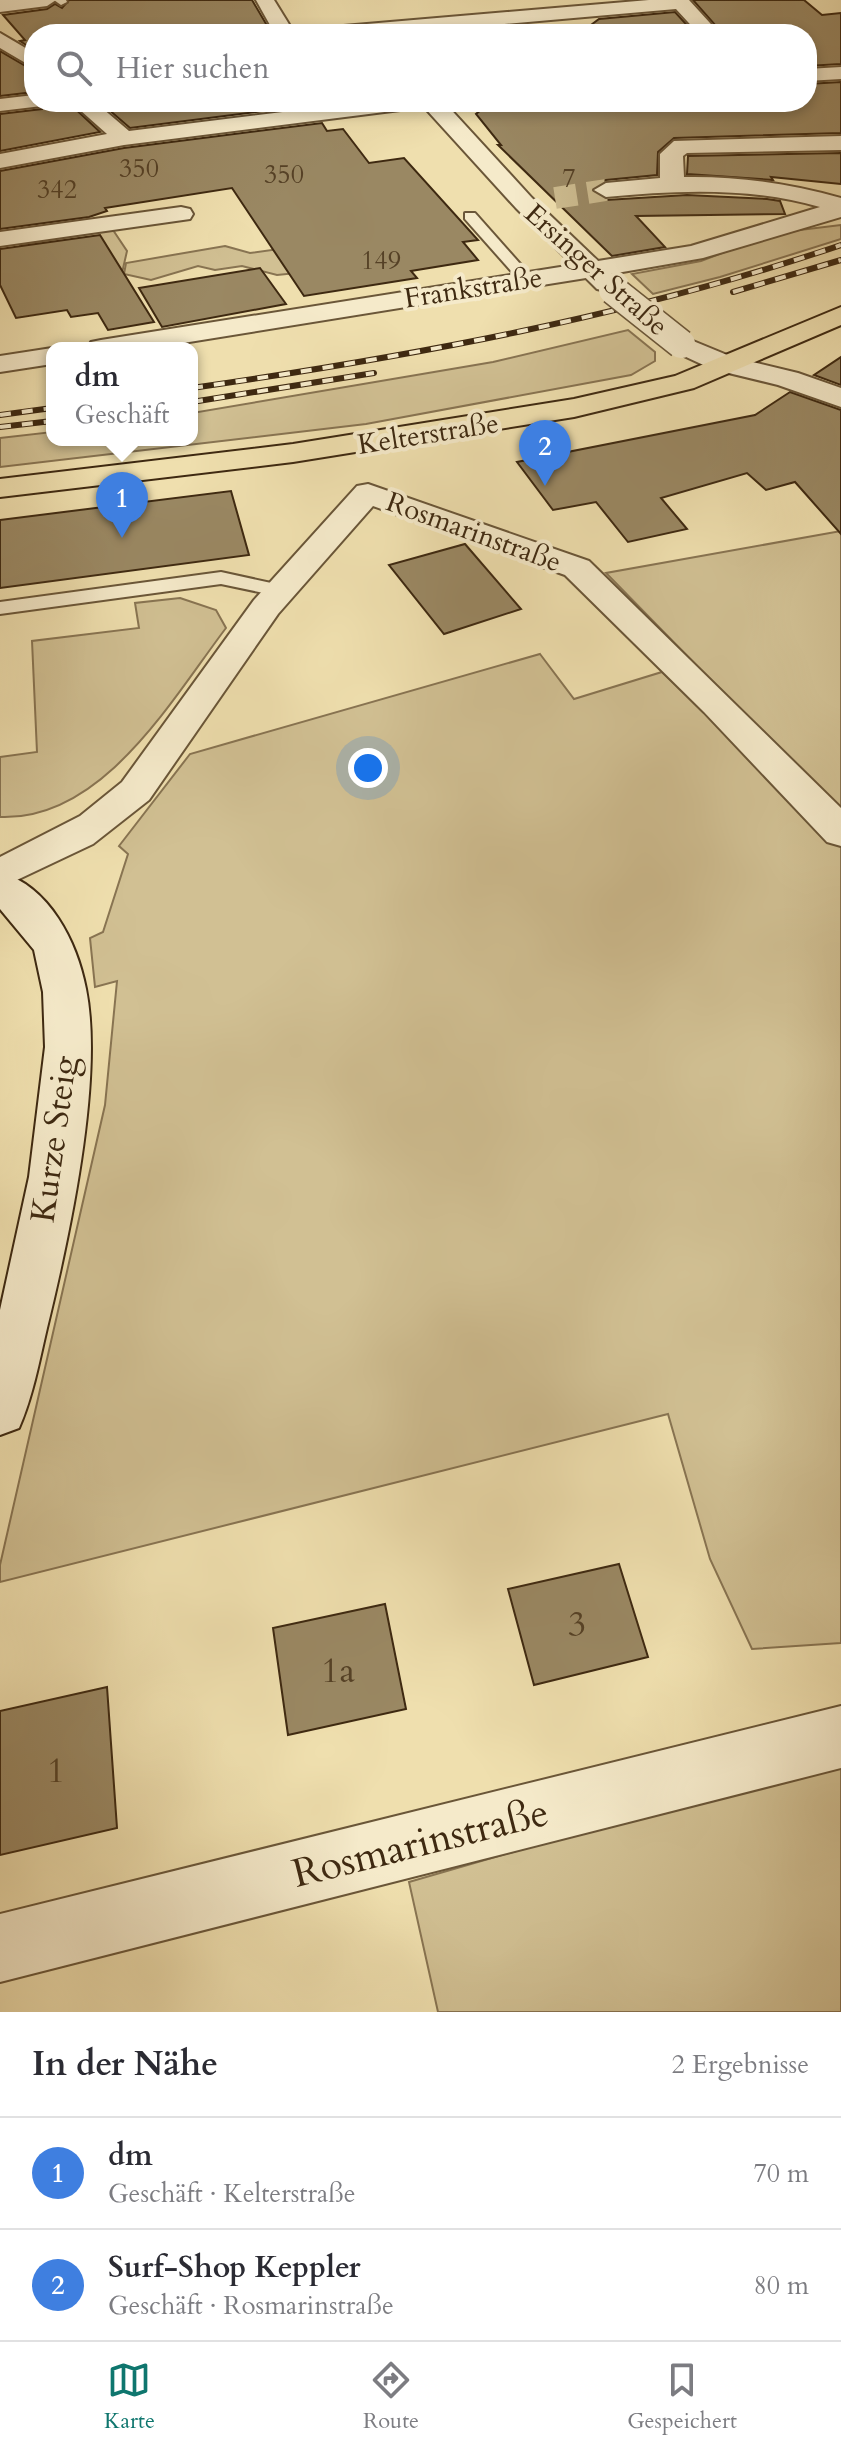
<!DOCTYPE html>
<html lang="de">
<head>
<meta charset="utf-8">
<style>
	:root { --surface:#fff; --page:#f2f2f3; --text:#2b2b33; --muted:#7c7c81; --line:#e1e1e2; --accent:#0f766e }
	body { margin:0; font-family:Cardo,serif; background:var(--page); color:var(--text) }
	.you { position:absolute; left:368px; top:768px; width:28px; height:28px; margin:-20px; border:6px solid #fff; border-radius:50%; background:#1a73e8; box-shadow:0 0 0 12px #1a73e833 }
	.badge { display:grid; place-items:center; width:52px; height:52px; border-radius:50%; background:var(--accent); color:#fff; font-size:26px; font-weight:700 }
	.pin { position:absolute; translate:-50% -66px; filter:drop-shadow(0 2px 4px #0008) }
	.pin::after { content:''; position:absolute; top:42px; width:28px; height:24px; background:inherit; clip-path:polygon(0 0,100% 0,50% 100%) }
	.popup { position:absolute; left:46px; top:342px; width:152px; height:104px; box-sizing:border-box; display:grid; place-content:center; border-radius:16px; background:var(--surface); filter:drop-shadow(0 2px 6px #0005); font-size:26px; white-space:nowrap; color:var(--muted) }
	.popup b { font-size:30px; color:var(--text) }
	.popup::after { content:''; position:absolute; left:50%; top:100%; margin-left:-16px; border:16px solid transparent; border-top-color:var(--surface) }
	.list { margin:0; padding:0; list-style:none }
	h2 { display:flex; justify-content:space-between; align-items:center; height:104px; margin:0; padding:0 32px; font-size:34px }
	h2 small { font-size:26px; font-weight:400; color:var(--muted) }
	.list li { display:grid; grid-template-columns:52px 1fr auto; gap:24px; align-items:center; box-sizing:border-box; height:112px; padding:0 32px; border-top:2px solid var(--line) }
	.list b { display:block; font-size:30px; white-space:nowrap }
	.list p { margin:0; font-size:26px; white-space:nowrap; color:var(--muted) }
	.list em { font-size:26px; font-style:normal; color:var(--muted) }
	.icon { flex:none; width:44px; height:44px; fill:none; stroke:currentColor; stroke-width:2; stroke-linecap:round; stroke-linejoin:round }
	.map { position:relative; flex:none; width:841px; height:2012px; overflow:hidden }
	.search { position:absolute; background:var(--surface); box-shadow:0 4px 12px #0003; left:24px; right:24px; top:24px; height:88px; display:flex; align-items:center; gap:20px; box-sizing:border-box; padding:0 28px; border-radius:32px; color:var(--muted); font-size:30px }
	.sheet { height:328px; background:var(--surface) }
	nav { display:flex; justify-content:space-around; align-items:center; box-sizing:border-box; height:112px; border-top:2px solid var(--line); background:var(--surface); font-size:22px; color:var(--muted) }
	nav a { display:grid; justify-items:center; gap:4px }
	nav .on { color:var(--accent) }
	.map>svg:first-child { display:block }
	.green { fill:#d1c093; stroke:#887452; stroke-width:2 }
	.building { fill:#9a8863; stroke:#3e2911; stroke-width:2 }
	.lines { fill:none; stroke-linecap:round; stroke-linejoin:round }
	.street-tunnel { stroke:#ccbb8f; stroke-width:22; stroke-dasharray:22 11; stroke-linecap:butt }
	.lane-casing { stroke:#6a5638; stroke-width:4 }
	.street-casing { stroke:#6a5638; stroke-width:4 }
	.secondary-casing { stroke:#3e2911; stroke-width:4 }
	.primary-casing { stroke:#3e2911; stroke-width:4 }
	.lane { fill:#f5eaca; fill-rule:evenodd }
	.street { fill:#f5eaca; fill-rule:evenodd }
	.secondary { fill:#f5eaca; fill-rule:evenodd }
	.primary { fill:#efdfae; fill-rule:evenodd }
	.rail-casing { stroke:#3e2911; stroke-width:6 }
	.rail { stroke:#f5eaca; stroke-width:4; stroke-dasharray:11; stroke-linecap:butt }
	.street-bridge-casing { stroke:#6a5638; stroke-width:31; stroke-linecap:butt }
	.street-bridge { stroke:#f5eaca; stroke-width:28 }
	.labels { text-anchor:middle; stroke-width:8; stroke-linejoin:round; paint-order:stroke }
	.far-number-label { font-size:26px; fill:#554126 }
	.far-street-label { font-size:28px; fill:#3e2911; stroke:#f5eaca }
	.street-label { font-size:34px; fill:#3e2911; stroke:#f5eaca }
	.near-number-label { font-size:36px; fill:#554126 }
	.near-street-label { font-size:40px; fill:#3e2911; stroke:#f5eaca }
</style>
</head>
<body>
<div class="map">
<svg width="841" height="2012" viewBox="0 0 841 2012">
	<rect width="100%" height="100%" fill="#efdfae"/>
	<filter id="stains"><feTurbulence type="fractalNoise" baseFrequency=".0025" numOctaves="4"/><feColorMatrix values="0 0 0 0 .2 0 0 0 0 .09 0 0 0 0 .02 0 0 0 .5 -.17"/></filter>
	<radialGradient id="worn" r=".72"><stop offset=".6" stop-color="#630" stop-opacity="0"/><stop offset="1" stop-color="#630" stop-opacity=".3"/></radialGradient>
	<g class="green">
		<polygon points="841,225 841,239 720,277 653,294 632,274 701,261 775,233"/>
		<polygon points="113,230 127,251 122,273 28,265 20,245"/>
		<polygon points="225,246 250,253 293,247 307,272 277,275 242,266 215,270 198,266 151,280 124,274 126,263"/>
		<polygon points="628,330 655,352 655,361 631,375 366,424 0,467 0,438 52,432 52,440 192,440 192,413 493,362"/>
		<polygon points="841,531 841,813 606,573"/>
		<path d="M 180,598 L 216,610 L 226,628 C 172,699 103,821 0,817 L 0,757 L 37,752 L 32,641 L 139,628 L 135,603 Z"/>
		<polygon points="540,654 574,699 662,672 841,841 841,1643 752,1649 710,1559 668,1414 0,1582 0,1565 105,1105 117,981 95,987 90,938 103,932 128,854 119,846 190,754"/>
		<polygon points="841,1757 841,2012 438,2012 409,1882"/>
	</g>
	<g class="building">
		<polygon points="69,0 252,0 272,34 34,34 34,50 20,41 25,40 3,15 47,9 55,4 62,8"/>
		<polygon points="693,0 804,0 822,15 841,13 841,64 807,66 807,34 723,34"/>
		<polygon points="675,12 695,34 579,34 599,19"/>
		<polygon points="0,51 34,71 34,92 0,96"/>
		<polygon points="841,82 841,133 674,138 658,152 657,175 606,180 591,189 606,200 687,195 767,199 780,201 785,214 636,216 665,247 612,256 498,145 501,145 476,114 491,102 807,102 807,84"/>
		<polygon points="47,102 68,102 100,132 0,151 0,114 42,109"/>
		<polygon points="100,102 310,102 312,105 130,128"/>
		<polygon points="322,123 327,131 343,129 369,163 404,158 478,240 463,242 478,260 411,271 417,278 304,296 232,188 105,208 107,211 89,217 0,229 0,171 124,148"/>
		<polygon points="841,153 841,184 771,177 773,180 687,174 688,156"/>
		<polygon points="100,235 154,322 108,330 98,313 71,317 67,310 16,318 0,285 0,249"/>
		<polygon points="260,268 286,304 162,327 139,288"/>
		<polygon points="841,357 841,385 814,375"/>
		<polygon points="790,392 841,410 841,534 795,482 766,490 747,473 661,498 687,529 628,542 596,502 553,510 517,462 755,415"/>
		<polygon points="231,491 249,555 0,588 0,520"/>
		<polygon points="465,544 521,609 444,634 389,565"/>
		<polygon points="619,1564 648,1657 534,1685 508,1589"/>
		<polygon points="385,1604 406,1709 288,1735 273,1628"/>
		<polygon points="107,1687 117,1828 0,1855 0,1711"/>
	</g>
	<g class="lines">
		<polyline class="street-tunnel" points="555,198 606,190"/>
		<defs>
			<g id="lane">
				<polygon points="54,0 66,0 67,2 61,5"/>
				<polygon points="465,213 475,213 530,275 530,281 520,281 465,219"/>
				<polygon points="221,572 285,586 288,590 278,596 221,584 0,614 0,602"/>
			</g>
			<g id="street">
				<polygon points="0,0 56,0 47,6 0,12"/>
				<polygon points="256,0 274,0 295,34 275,34"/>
				<polygon points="649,0 689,0 720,34 699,34 676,9 389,34 310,34 320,28"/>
				<polygon points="0,33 34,53 34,68 0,48"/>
				<polygon points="841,67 841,79 807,81 807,69"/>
				<polygon points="34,95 34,102 44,102 42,106 0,111 0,99"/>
				<path d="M 71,102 L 95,102 L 129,131 L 364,102 L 444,102 L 532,198 L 598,261 L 691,246 L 820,207 C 751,187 678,190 606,197 L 594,190 L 606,183 L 660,178 L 660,154 L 674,141 L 841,136 L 841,150 L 687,153 L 683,156 L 684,177 C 737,176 789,183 841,198 L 841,217 L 703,258 L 611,274 L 619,283 L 606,291 L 597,289 L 586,278 L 152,348 L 87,348 L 91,342 L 101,340 L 573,265 L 516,208 L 424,107 L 124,145 L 0,168 L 0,154 L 107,134 Z"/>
				<polygon points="181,207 190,209 193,214 190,219 0,246 0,232"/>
				<polygon points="681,336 732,357 798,373 841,388 841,407 778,385 712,369 671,350 667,344 671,338"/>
				<polygon points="52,348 52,364 0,372 0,356"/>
				<polygon points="368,484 589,561 841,808 841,846 827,842 704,712 565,575 373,506 278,614 149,800 93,844 0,888 0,857 80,816 122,782 254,600 357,486"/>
				<polygon points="841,1706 841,1768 0,1982 0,1914"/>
			</g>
			<path id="secondary" d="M 0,872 C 50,887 77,942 86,989 C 104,1079 69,1238 47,1328 C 39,1362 33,1396 19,1428 L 0,1435 L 0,1310 L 29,1177 L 45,1047 L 43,992 L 34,950 L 0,909 Z"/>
			<polygon id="primary" points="841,307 841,325 694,388 574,417 293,462 0,497 0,479 293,444 574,399 675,376"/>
		</defs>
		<use href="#lane" class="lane-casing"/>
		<use href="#street" class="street-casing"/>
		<use href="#secondary" class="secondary-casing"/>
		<use href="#primary" class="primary-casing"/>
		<use href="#lane" class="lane"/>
		<use href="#street" class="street"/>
		<use href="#secondary" class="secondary"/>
		<use href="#primary" class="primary"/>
		<defs>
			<g id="rail">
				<polyline points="733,292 841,260"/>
				<path d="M 192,388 C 413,356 629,317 841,245"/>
				<polyline points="192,402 374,373"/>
				<polyline points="0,415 52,408"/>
				<polyline points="0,427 52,421"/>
			</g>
		</defs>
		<use href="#rail" class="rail-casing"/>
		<use href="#rail" class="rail"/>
		<defs>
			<polyline id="street-bridge" points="613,290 681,344"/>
		</defs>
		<use href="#street-bridge" class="street-bridge-casing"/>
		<use href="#street-bridge" class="street-bridge"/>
	</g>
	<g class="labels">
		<g class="far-number-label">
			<text x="139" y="177">350</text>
			<text x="284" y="183">350</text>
			<text x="569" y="187">7</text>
			<text x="57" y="198">342</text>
			<text x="381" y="269">149</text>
		</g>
		<g class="far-street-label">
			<text transform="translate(597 269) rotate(42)" y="10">Ersinger Straße</text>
			<text transform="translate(473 287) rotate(-9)" y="10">Frankstraße</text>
			<text transform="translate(428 433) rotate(-9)" y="10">Kelterstraße</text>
			<text transform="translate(474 531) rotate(20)" y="10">Rosmarinstraße</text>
		</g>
		<g class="street-label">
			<text transform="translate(53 1139) rotate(-82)" y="12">Kurze Steig</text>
		</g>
		<g class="near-number-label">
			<text x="577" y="1636">3</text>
			<text x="338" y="1682">1a</text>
			<text x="56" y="1782">1</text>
		</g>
		<g class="near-street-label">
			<text transform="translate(420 1842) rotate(-14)" y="14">Rosmarinstraße</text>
		</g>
	</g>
	<rect width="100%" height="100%" filter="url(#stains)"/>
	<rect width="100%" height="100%" fill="url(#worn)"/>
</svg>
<div class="you"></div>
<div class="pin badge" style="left:122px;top:538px;background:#3f7fe0">1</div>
<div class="popup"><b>dm</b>Geschäft</div>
<div class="pin badge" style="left:545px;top:486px;background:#3f7fe0">2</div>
<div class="search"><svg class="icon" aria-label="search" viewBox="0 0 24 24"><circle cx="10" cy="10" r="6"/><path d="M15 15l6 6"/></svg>Hier suchen</div>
</div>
<section class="sheet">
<h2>In der Nähe<small>2 Ergebnisse</small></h2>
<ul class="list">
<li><span class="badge" style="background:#3f7fe0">1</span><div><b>dm</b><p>Geschäft · Kelterstraße</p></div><em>70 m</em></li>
<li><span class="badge" style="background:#3f7fe0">2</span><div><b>Surf-Shop Keppler</b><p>Geschäft · Rosmarinstraße</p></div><em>80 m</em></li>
</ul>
</section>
<nav>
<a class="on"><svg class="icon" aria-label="map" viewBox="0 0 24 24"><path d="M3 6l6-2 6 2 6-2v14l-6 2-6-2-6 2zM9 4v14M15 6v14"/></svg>Karte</a>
<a><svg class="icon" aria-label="directions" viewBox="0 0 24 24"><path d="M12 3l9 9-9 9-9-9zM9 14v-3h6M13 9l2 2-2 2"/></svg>Route</a>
<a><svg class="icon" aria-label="saved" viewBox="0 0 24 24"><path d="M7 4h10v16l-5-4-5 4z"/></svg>Gespeichert</a>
</nav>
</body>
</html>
